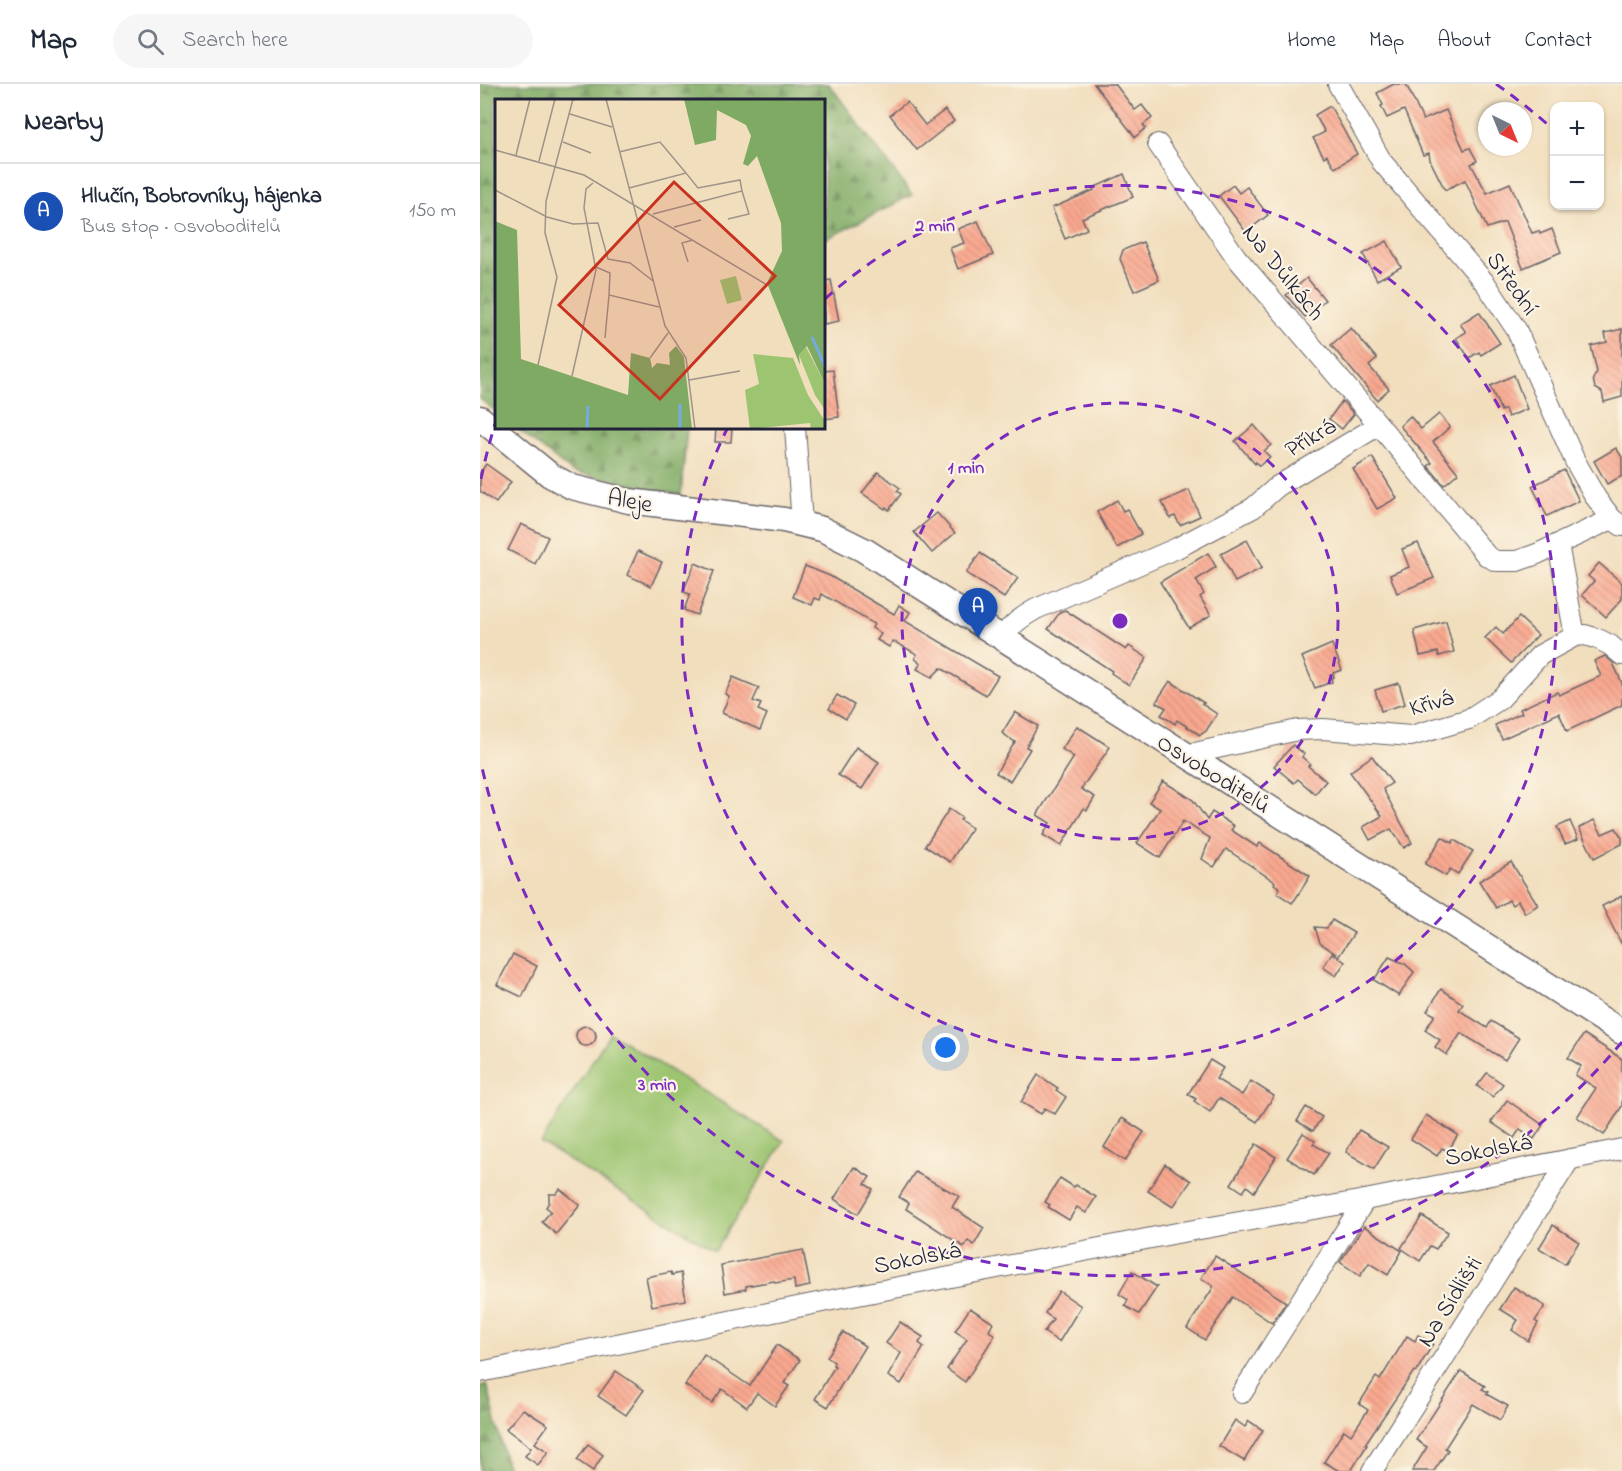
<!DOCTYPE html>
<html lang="en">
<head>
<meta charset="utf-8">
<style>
	:root { --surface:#fff; --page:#f6f6f7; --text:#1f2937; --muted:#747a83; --line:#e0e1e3; --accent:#db2777 }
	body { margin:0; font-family:"Indie Flower",sans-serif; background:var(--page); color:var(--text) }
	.controls { position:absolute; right:18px; top:18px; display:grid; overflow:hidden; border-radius:12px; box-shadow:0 2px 4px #0004 }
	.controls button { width:54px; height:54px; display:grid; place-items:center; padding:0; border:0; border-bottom:2px solid var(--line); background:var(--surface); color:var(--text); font:30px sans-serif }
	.compass { position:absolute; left:998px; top:18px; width:54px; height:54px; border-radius:50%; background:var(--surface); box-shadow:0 2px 4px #0004; rotate:137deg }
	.you { position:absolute; left:466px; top:964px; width:21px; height:21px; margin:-15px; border:4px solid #fff; border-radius:50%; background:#1a73e8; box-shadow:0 0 0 9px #1a73e833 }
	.badge { display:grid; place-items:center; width:39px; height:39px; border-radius:50%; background:var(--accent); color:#fff; font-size:20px; font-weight:700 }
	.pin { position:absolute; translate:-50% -50px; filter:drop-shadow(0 2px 3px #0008) }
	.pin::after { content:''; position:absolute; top:32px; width:21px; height:18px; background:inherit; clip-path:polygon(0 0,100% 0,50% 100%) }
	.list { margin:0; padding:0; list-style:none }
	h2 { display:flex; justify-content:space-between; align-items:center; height:78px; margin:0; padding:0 24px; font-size:26px }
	h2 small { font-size:20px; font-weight:400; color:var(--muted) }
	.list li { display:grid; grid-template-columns:39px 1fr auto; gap:18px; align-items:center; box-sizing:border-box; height:96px; padding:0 24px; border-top:2px solid var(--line) }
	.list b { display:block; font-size:22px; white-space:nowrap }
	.list p { margin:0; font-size:20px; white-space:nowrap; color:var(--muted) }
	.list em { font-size:20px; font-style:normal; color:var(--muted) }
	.icon { flex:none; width:33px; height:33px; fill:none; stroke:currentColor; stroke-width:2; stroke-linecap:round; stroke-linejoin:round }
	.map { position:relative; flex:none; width:1142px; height:1387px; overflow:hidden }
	header { display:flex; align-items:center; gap:36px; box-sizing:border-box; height:84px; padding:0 30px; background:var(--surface); border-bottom:2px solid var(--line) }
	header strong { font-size:28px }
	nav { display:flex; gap:33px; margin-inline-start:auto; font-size:21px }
	.search { width:420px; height:54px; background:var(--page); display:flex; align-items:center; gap:15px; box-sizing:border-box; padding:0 21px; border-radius:33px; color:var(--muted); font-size:22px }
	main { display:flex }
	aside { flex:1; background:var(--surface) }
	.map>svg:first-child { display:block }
	.grass { fill:#9dc571; stroke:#607456; stroke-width:1.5 }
	.forest { fill:url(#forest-firs); stroke:#50664f; stroke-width:1.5 }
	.building { fill:url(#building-back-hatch) }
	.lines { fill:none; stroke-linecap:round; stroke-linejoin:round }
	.minor-casing { stroke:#6a6468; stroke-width:22 }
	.tertiary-casing { stroke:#6a6468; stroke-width:27 }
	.minor { stroke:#fff; stroke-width:20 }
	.tertiary { stroke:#fff; stroke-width:24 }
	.ring { fill:none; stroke:#7b2cbf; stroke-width:3; stroke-dasharray:10 8 }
	.labels { text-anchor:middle; stroke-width:4.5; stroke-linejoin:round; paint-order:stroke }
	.street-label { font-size:24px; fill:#22223b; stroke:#fcf5e5 }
	.inset-river { fill:none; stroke:#74abe3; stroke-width:3 }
	.inset-road { fill:none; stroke:#9e9389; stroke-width:1.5 }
	.view { fill:#c8321e; fill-opacity:0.15; stroke:#c8321e; stroke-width:3 }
	.inset-edge { fill:none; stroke:#22223b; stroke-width:3 }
	.centre { fill:#7b2cbf; stroke:#fcf5e5; stroke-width:3 }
	.ring-label { font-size:18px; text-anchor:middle; font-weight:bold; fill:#7b2cbf; stroke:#fcf5e5; stroke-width:4.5; stroke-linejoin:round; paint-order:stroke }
</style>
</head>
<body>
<header>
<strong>Map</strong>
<div class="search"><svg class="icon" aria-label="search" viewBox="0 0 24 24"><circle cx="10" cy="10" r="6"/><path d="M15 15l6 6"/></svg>Search here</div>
<nav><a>Home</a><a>Map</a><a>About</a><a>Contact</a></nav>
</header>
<main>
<aside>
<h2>Nearby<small></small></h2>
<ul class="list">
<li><span class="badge" style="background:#1a4fb4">A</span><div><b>Hlučín, Bobrovníky, hájenka</b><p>Bus stop · Osvoboditelů</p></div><em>150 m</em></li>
</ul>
</aside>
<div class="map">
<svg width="1142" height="1387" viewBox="0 0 1142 1387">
	<defs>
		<pattern id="forest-firs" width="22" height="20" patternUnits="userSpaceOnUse" patternTransform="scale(1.5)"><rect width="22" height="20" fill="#7eaa63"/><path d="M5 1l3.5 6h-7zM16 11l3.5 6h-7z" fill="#678a53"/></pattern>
		<pattern id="building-back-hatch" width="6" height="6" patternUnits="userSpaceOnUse" patternTransform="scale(1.5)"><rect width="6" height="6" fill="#f9a88f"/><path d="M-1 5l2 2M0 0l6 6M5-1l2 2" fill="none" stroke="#d5907c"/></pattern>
	</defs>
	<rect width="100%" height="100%" fill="#fcf5e5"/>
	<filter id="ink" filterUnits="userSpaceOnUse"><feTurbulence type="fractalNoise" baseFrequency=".0167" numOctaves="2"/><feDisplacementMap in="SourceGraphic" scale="12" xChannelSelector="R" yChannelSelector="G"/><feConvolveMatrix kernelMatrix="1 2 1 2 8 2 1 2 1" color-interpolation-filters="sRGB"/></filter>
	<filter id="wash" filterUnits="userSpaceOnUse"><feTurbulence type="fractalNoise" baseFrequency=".008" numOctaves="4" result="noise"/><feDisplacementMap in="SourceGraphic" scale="24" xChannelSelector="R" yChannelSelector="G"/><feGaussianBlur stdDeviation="1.35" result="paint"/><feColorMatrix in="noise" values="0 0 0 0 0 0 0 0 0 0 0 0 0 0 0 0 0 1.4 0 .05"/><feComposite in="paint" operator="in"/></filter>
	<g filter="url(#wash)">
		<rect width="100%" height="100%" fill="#f1debd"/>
		<polygon class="grass" points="130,949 304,1057 235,1167 61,1059"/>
		<g class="forest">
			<polygon points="0,0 349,0 432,111 344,156 344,16 16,16 16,328 0,315"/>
			<polygon points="36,344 207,344 201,411 92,388"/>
			<polygon points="7,1300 28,1387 0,1387 0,1304"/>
		</g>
		<g id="blocks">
			<g class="building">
				<polygon points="614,0 635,0 655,26 662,21 672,34 663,41 666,44 655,53"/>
				<polygon points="914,0 926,0 943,36 966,26 984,66 990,64 997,77 991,80 1007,109 1030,99 1052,149 1059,147 1060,150 1072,145 1081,168 1043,184 1025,138 1007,144 985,96 965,106 950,76 949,69 943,71 924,26 907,34 901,22 903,21 897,9"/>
				<polygon points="427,18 445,41 465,26 474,37 437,66 410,31"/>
				<polygon points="850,22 877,70 855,84 847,71 844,73 833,54 845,48 835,31"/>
				<polygon points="644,90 653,113 602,134 607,145 585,155 572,124 614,106 613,104"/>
				<polygon points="753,101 759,109 767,103 788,131 766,148 739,112"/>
				<polygon points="498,137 513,171 478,185 470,164 484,159 478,145"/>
				<polygon points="907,157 921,183 897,196 883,170"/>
				<polygon points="663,158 679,196 654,207 640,175 643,166"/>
				<polygon points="827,194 845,216 825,233 806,211"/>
				<polygon points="351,196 359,237 344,240 344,197"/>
				<polygon points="999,228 1020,259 1001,271 999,268 989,274 976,254 986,248 980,240"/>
				<polygon points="871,244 897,275 889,282 909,305 897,316 851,261"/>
				<polygon points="1142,245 1142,313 1124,318 1122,308 1115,304 1113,295 1117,288 1111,262 1127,258 1125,249"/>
				<polygon points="353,286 359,333 344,335 344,287"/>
				<polygon points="1034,291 1047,325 1028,333 1025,325 1021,327 1010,302"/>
				<polygon points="862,317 874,330 862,345 849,335"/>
				<polygon points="959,330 970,343 953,358 978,389 964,401 948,382 952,379 920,342 930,332 941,345"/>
				<polygon points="774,341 791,361 784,367 790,373 779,382 776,378 775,380 755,357"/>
				<polygon points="236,344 252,344 251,358 235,358"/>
				<polygon points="1136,364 1142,373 1142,392 1127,400 1114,377"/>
				<polygon points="892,373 917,414 897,425 873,385"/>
				<polygon points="6,380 31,398 16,419 0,407 0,389"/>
				<polygon points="1084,386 1099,417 1067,432 1052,402"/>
				<polygon points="398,388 420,404 417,407 421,410 409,426 406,423 405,425 382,409"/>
				<polygon points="709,406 720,432 700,441 695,432 690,434 682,418"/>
				<polygon points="637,416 643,427 647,425 661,450 637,464 617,428"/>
				<polygon points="457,429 475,449 452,469 434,448"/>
				<polygon points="41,440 68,453 55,480 28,466"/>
				<polygon points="767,456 782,484 755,498 741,470"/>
				<polygon points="938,459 954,494 917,509 910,491 929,483 922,465"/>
				<polygon points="158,467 182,478 171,502 147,491"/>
				<polygon points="500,469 538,494 524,514 486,489"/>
				<polygon points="728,469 736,483 716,496 724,510 720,513 731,531 709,544 680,498"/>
				<polygon points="215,479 234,487 217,531 204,526 210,510 203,508"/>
				<polygon points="1119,479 1142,499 1142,515 1126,533 1102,511 1114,497 1108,492"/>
				<polygon points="325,482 350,492 414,530 419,521 430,528 425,537 518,592 506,611 461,584 452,593 437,585 441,579 435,575 437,570 413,557 409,563 397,556 401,550 392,544 394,540 342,510 340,516 335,514 332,521 313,513"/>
				<polygon points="585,526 646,566 649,562 667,574 649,601 631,589 632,587 568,545 580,528"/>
				<polygon points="1039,533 1058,551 1031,579 1005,554 1016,543 1023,550"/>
				<polygon points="966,537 974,568 959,572 958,568 940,572 934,546"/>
				<polygon points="852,560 862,586 853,589 854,593 851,594 852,598 835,604 822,573"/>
				<polygon points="1125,572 1133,579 1142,599 1142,621 1087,647 1079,629 1022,655 1015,641 1042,629 1040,625 1077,608 1079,611 1121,592 1114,577"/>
				<polygon points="253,593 279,604 273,617 281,620 278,626 287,630 280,646 242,629 249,612 245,610"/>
				<polygon points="690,597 724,619 722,620 737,630 726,647 720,651 697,636 695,640 681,631 686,624 676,618"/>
				<polygon points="919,599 925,620 901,627 895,606"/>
				<polygon points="357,611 374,621 366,635 349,625"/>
				<polygon points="535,628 558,642 546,663 550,665 530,697 516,689 535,658 522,649"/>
				<polygon points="597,642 630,663 601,705 615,713 607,726 604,724 581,762 563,751 570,739 557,731 594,673 582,665"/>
				<polygon points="813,661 824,670 822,673 830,680 828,682 846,697 835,710 818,695 814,699 794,682"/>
				<polygon points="376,663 399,678 382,705 358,691"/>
				<polygon points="892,672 912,699 903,705 932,759 924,764 911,745 890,756 883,743 902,732 870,688"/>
				<polygon points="683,697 713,716 727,736 732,728 754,742 751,746 777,763 780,759 830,792 816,814 812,819 797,809 800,804 794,800 795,798 746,765 734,783 722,775 730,754 703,737 680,774 657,759 680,725 669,718"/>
				<polygon points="469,725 482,734 480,736 492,744 470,778 445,762"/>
				<polygon points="1114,736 1122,750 1136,744 1142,754 1142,760 1114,774 1099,744"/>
				<polygon points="1090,737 1098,755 1085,760 1077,743"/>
				<polygon points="962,753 972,759 974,756 993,767 978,790 970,785 966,792 945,780"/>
				<polygon points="1031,778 1058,821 1045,829 1038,817 1032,821 1029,816 1016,824 999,797"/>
				<polygon points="1142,812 1142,861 1122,822"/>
				<polygon points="852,836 874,849 859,872 840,859 835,843 847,844"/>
				<polygon points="852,869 865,878 856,892 843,883"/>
				<polygon points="33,870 57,882 42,913 17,901"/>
				<polygon points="909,873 925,880 934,888 919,912 894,896"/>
				<polygon points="961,905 983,920 979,926 1007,944 1011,937 1039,954 1025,976 981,949 967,971 955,963 960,956 945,946 955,931 947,927"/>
				<circle cx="106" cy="952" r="10"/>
				<polygon points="1104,950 1142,975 1142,1022 1124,1051 1097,1033 1116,1004 1095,991 1101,982 1088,974"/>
				<polygon points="730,976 743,984 736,995 762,1011 771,997 794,1012 777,1038 739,1014 730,1028 714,1017 716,1015 708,1010"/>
				<polygon points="1007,989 1023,1000 1013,1013 997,1002"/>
				<polygon points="558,991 578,1004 576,1006 586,1013 575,1030 565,1024 561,1030 541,1018"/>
				<polygon points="1027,1016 1063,1041 1054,1055 1040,1045 1034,1054 1011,1038"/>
				<polygon points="826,1023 842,1033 833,1047 817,1037"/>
				<polygon points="946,1031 978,1051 968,1067 962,1064 957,1072 931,1055"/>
				<polygon points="642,1034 664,1048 645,1077 624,1063"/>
				<polygon points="879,1046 908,1063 894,1085 866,1068"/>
				<polygon points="823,1049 835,1057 833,1060 849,1069 834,1091 807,1074"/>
				<polygon points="776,1060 796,1073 774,1108 767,1102 763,1108 751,1100"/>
				<polygon points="685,1080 711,1097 693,1123 668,1107"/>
				<polygon points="374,1083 390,1093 385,1100 393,1105 378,1130 354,1115"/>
				<polygon points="435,1088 479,1112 472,1123 504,1144 494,1161 488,1157 484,1163 426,1125 429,1119 419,1113"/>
				<polygon points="580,1094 594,1103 596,1101 616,1113 606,1129 597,1123 589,1136 568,1123 570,1121 565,1118"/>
				<polygon points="80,1105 100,1121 76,1150 62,1138 71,1127 66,1123 69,1118 69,1110 76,1110"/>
				<polygon points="942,1132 968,1148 956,1165 950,1162 940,1177 921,1164"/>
				<polygon points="1073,1141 1099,1158 1085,1180 1059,1164"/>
				<polygon points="884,1142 922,1167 908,1191 889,1179 880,1192 860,1178"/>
				<polygon points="323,1166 330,1202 315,1205 314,1196 295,1199 294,1197 266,1202 266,1205 245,1209 241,1181"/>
				<polygon points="735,1172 806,1218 792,1239 753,1213 725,1256 707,1244 733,1204 733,1202 721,1194"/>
				<polygon points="652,1187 677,1203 659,1230 645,1222 648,1216 639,1210"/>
				<polygon points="191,1188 192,1191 201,1189 206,1216 172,1222 166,1193"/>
				<polygon points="1034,1203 1065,1222 1055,1237 1058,1239 1048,1257 1032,1246 1038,1236 1020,1225"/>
				<polygon points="579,1207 601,1222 579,1258 564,1248 573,1235 565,1229"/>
				<polygon points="490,1224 513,1239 509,1247 515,1251 485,1298 467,1285 487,1255 475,1247"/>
				<polygon points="420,1238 443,1253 439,1259 444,1263 421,1300 408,1292 421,1269 406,1259"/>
				<polygon points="363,1248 385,1262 348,1323 335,1315 355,1282 353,1281 354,1278 347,1273"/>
				<polygon points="938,1251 953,1260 936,1288 934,1287 885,1360 887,1361 871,1387 859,1387 844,1378 864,1346 871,1351 888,1326 879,1320 896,1293 900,1296 927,1252 935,1257"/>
				<polygon points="297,1261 320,1276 304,1299 309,1302 295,1322 277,1309 267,1323 242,1305 232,1319 205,1301 224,1271 270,1302"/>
				<polygon points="136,1287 164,1306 146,1331 118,1312"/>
				<polygon points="981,1287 1005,1302 1002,1305 1008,1308 1006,1310 1028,1322 1020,1336 993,1320 965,1364 968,1366 954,1387 932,1387 947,1363 936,1356"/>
				<polygon points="43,1325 68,1341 55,1359 68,1368 58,1381 45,1372 51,1364 26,1345"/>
				<polygon points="755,1336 765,1343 769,1337 783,1346 764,1377 739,1362"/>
				<polygon points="108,1360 123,1371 113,1387 97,1376"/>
			</g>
		</g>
	</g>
	<g filter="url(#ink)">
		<use href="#blocks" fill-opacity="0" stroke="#6a6468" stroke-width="1.5"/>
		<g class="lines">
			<defs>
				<g id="minor">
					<polyline points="858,0 902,78 1006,200 1036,245 1095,377 1116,414 1132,435 1142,442"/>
					<polyline points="678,60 756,173 899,341"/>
					<polyline points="315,344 322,440"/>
					<polyline points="1078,460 1095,552"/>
					<path d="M 522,553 C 532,540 542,533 556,525 L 697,464 L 773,424 L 798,402 L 899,341 L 1007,472 L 1016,477 L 1037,477 L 1057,470 L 1132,435"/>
					<polyline points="706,671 818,646 843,645 931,652 989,635 1020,615 1060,571 1095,552 1105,551 1118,555 1130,561 1142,571"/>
					<polyline points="0,1288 347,1217 697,1149 885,1116 1142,1065"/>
					<polyline points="762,1309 885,1116"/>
					<polyline points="892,1387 1090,1075"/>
				</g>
				<polyline id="tertiary" points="0,334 70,391 92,403 149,417 304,436 342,445 384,466 1142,948"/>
			</defs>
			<use href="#minor" class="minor-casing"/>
			<use href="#tertiary" class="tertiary-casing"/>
			<use href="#minor" class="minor"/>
			<use href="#tertiary" class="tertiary"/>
		</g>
	</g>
	<g class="ring">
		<circle cx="640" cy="537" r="218"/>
		<path d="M345 215A437 437 0 1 1 247 345"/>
		<path d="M1142 958A655 655 0 0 1 1 679M1 395A655 655 0 0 1 15 340M1016 0A655 655 0 0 1 1074 46"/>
	</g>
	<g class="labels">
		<g class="street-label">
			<text transform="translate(804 188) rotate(51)" y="8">Na Důlkách</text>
			<text transform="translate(1033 199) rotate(55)" y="8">Střední</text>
			<text transform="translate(830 353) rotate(-31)" y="8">Příkrá</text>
			<text transform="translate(150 416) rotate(10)" y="8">Aleje</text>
			<text transform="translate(951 618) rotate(-16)" y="8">Křivá</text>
			<text transform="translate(734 689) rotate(32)" y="8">Osvoboditelů</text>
			<text transform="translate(1008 1065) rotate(-11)" y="8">Sokolská</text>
			<text transform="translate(437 1173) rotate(-11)" y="8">Sokolská</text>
			<text transform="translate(969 1217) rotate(-58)" y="8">Na Sídlišti</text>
		</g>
	</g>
	<g transform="translate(15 15)">
		<rect width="330" height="330" fill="#f1debd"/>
		<path d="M 241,177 L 247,201 L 232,205 L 225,181 ZM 311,248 L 330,285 L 330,311 L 320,296 L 304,256 ZM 258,255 L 298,259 L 313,296 L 330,322 L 330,330 L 316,330 L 315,324 L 255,330 L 250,291 L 264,285 Z" fill="#9dc571"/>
		<path d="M 189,0 L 330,0 L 330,285 L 312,247 L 304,256 L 305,266 L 272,184 L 287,152 L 286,124 L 262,57 L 253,67 L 248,65 L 256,37 L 251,26 L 222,11 L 221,41 L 200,46 ZM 0,122 L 22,131 L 26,260 L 133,296 L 136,254 L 155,259 L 157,269 L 162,264 L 175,266 L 174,254 L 181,247 L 189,258 L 197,330 L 0,330 Z" fill="#7eaa63"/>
		<path class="inset-river" d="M 317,238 L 330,267M 92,330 L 93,307M 185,330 L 185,305"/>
		<path class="inset-road" d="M 111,0 L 170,227 L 191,259 L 200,330M 75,15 L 117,28M 68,43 L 96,54M 0,51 L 89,76 L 272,186M 124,53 L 165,43 L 191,74M 21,56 L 35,0M 44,62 L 60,0M 134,89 L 191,74 L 203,89 L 245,81 L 247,92 L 158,115M 0,91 L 52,118 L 78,125 L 103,124 L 113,160 L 135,164 L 158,182M 233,120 L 254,115 L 247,92M 179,128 L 206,121M 193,163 L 187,144 L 198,141M 101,168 L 115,174 L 114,196 L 164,208M 110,239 L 114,196M 155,259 L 173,234M 43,266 L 62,178 L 50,134 L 51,102 L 78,0M 77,277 L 101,171 L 89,109 L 91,90 L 98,84M 194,281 L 245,272"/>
		<path class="view" d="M 179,83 L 280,177 L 165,300 L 64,206 Z"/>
		<rect width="330" height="330" class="inset-edge"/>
	</g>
	<circle cx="640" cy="537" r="9" class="centre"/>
	<g class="ring-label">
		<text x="455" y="147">2 min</text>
		<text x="486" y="389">1 min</text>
		<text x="177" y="1006">3 min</text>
	</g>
</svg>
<div class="controls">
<button>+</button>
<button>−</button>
</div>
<svg class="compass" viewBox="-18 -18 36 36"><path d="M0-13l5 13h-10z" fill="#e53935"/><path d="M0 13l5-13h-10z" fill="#747a83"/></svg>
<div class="you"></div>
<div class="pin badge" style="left:498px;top:554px;background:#1a4fb4">A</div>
</div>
</main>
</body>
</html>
